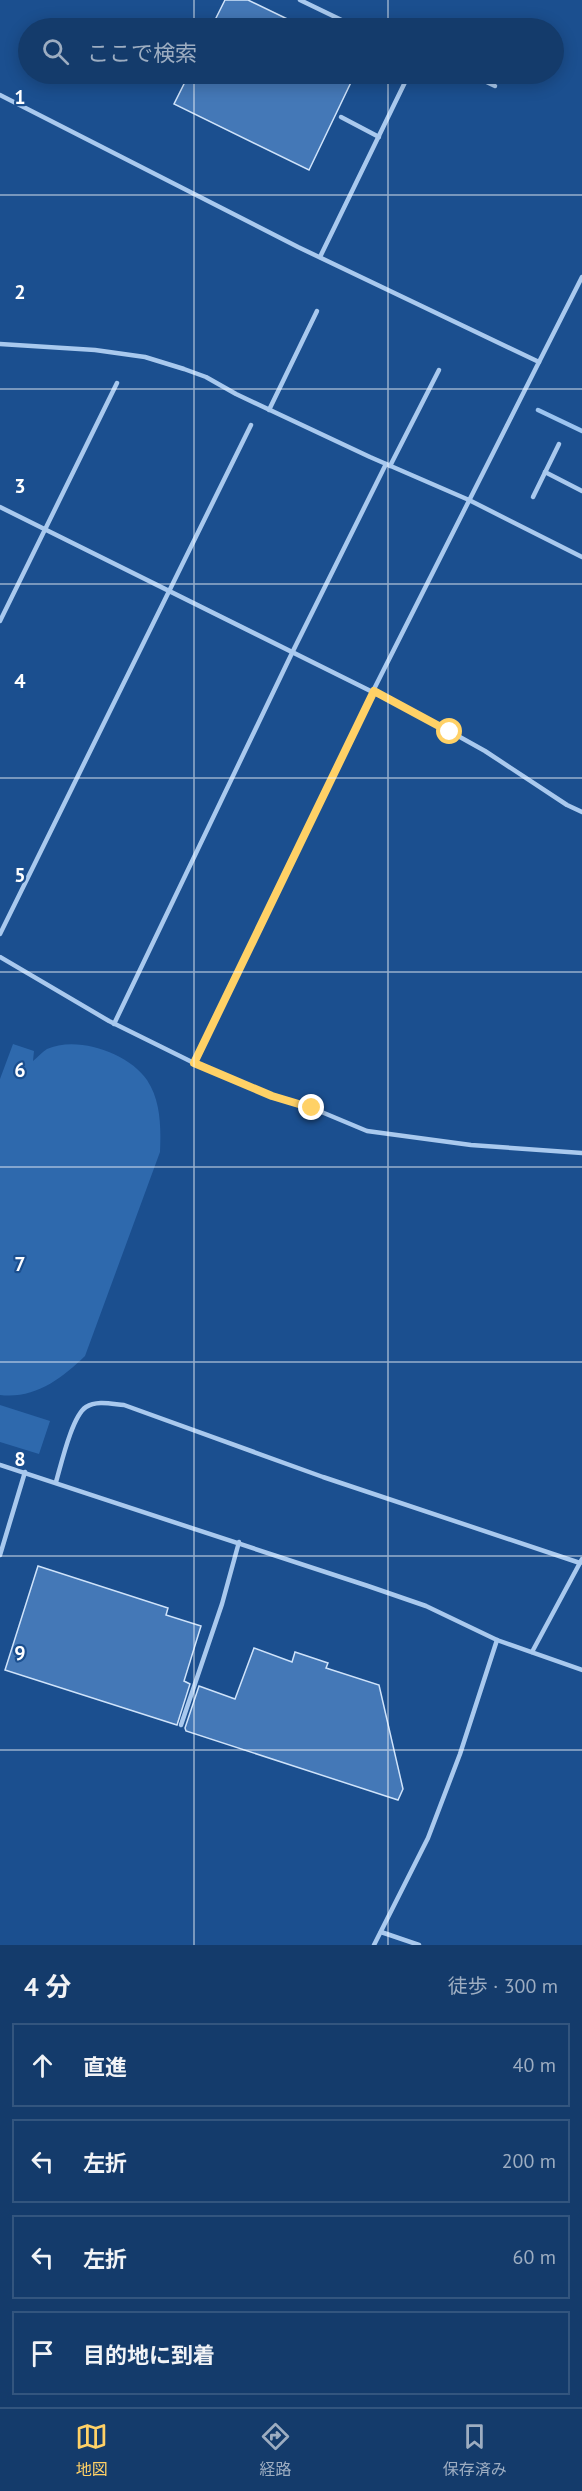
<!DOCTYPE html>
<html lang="ja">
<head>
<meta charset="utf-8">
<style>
	:root { --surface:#143b6b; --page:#1d4271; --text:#f1f3f6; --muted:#9dadc1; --line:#33557e; --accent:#ffd166 }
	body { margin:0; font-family:"PT Sans","Noto Sans JP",sans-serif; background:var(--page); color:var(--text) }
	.stop { position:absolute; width:18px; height:18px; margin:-14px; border:4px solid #ffd166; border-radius:50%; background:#fff }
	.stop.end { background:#ffd166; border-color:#fff; box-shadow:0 2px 6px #0008 }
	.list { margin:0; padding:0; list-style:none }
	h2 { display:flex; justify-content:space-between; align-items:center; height:78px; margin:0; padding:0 24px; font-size:26px }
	h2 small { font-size:20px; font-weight:400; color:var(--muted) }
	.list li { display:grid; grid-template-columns:39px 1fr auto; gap:18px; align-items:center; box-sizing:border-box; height:84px; margin:0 12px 12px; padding:0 12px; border:2px solid var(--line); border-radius:0px }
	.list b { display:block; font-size:22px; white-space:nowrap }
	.list em { font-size:20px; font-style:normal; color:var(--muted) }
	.icon { flex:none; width:33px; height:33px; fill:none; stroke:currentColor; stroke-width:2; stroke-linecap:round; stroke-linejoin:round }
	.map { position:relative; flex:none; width:582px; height:1945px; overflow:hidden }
	.search { position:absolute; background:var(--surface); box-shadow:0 3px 15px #0003; left:18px; right:18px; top:18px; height:66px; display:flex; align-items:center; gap:15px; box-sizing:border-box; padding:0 21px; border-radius:33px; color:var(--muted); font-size:22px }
	.sheet { height:462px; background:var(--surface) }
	nav { display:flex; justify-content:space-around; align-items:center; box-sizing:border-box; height:84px; border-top:2px solid var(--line); background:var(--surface); font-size:16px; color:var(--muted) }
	nav a { display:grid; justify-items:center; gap:3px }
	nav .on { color:var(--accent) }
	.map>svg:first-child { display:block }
	.green { fill:#2e69ad }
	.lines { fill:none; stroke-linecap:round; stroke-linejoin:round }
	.stream { stroke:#9cc4f0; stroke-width:4.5 }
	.building { fill:#4478b7; stroke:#cfe3fa; stroke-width:1.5 }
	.service { stroke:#a9c9ee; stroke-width:4.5 }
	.route { stroke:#ffd166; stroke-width:8 }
	.grid { fill:none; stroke:#fff; stroke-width:1.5; stroke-opacity:0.55 }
	.grid-label { font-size:20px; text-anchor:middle; font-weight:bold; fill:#fff; stroke:#1b4f8f; stroke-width:4.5; stroke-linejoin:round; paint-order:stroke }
</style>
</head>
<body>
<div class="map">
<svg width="582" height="1945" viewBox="0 0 582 1945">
	<rect width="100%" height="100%" fill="#1b4f8f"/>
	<g class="green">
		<path d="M 13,1044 L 34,1051 L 33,1061 C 37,1058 42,1052 47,1049 C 77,1035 129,1053 147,1080 C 161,1101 161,1128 160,1152 L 85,1356 C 61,1379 35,1399 0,1395 L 0,1079 Z"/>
		<polygon points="0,1405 50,1421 39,1454 0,1442"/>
	</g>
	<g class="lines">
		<polyline class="stream" points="538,410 582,431"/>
	</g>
	<g class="building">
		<polygon points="225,0 248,0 306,28 211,28"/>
		<polygon points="189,74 355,74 309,170 174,104"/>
		<polygon points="38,1566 168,1608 166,1615 201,1626 184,1681 190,1684 177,1725 5,1670"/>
		<polygon points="254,1648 292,1662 295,1652 328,1663 326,1668 379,1685 403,1789 398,1800 186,1731 185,1728 199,1686 235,1699"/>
	</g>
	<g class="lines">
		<g class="service">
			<polyline points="300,0 358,28"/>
			<polyline points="470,74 495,86"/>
			<polyline points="0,95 298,247 539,362 373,691 194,1063"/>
			<polyline points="341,117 379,137"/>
			<polyline points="320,257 409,74"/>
			<polyline points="0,344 95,350 145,357 184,369 206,377 236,394 370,457 469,500 582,557"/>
			<polyline points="539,362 582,277"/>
			<polyline points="269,410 317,311"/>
			<polyline points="390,466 439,370"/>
			<polyline points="545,472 582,491"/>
			<polyline points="533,497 559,444"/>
			<polyline points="0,507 433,722 485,751 567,805 582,812"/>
			<polyline points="0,621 117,383"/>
			<polyline points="0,934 251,425"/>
			<polyline points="0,957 109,1021 194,1063 272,1096 312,1108 367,1131 471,1145 582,1153"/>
			<polyline points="114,1024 292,653 386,464"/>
			<polyline points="0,1465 368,1586 426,1606 497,1640 582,1670"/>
			<path d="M 56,1482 C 61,1465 72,1416 86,1407 C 97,1400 112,1404 124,1405 L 323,1477 L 580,1563"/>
			<polyline points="0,1555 25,1472"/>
			<polyline points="532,1652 582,1559"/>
			<polyline points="181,1725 222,1604 239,1542"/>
			<polyline points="381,1932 419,1945"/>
			<polyline points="374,1945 428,1838 460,1754 497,1640"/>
		</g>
	</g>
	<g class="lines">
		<polyline class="route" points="312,1108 272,1096 194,1063 374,691 450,732"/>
	</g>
	<path class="grid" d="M 194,0 L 194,28M 388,0 L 388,28M 194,74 L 194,1945M 388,74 L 388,1945M 0,195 L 582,195M 0,389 L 582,389M 0,584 L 582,584M 0,778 L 582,778M 0,972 L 582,972M 0,1167 L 582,1167M 0,1362 L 582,1362M 0,1556 L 582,1556M 0,1750 L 582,1750"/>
	<g class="grid-label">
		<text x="20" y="104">1</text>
		<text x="20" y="299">2</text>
		<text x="20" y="493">3</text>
		<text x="20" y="688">4</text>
		<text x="20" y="882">5</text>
		<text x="20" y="1077">6</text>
		<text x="20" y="1271">7</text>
		<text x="20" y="1466">8</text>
		<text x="20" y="1660">9</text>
	</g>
</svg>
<div class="stop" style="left:450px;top:732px"></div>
<div class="stop end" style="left:312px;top:1108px"></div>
<div class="search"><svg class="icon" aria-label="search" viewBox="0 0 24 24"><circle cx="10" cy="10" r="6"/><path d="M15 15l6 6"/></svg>ここで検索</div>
</div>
<section class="sheet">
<h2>4 分<small>徒歩 · 300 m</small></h2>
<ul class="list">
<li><svg class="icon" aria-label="ahead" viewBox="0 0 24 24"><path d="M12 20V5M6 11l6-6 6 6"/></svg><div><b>直進</b></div><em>40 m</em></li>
<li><svg class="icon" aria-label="left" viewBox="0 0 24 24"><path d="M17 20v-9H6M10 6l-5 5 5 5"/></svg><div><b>左折</b></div><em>200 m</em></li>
<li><svg class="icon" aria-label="left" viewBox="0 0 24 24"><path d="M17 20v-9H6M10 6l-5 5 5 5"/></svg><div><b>左折</b></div><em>60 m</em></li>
<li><svg class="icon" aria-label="arrive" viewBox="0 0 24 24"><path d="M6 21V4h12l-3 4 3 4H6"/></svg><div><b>目的地に到着</b></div></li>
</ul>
</section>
<nav>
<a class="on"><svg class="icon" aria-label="map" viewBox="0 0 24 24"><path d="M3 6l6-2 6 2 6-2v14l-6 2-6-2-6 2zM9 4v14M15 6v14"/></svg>地図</a>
<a><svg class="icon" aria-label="directions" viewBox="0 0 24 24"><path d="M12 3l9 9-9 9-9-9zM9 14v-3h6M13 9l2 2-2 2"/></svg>経路</a>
<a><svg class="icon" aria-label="saved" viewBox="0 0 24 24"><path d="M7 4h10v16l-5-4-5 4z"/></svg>保存済み</a>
</nav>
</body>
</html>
